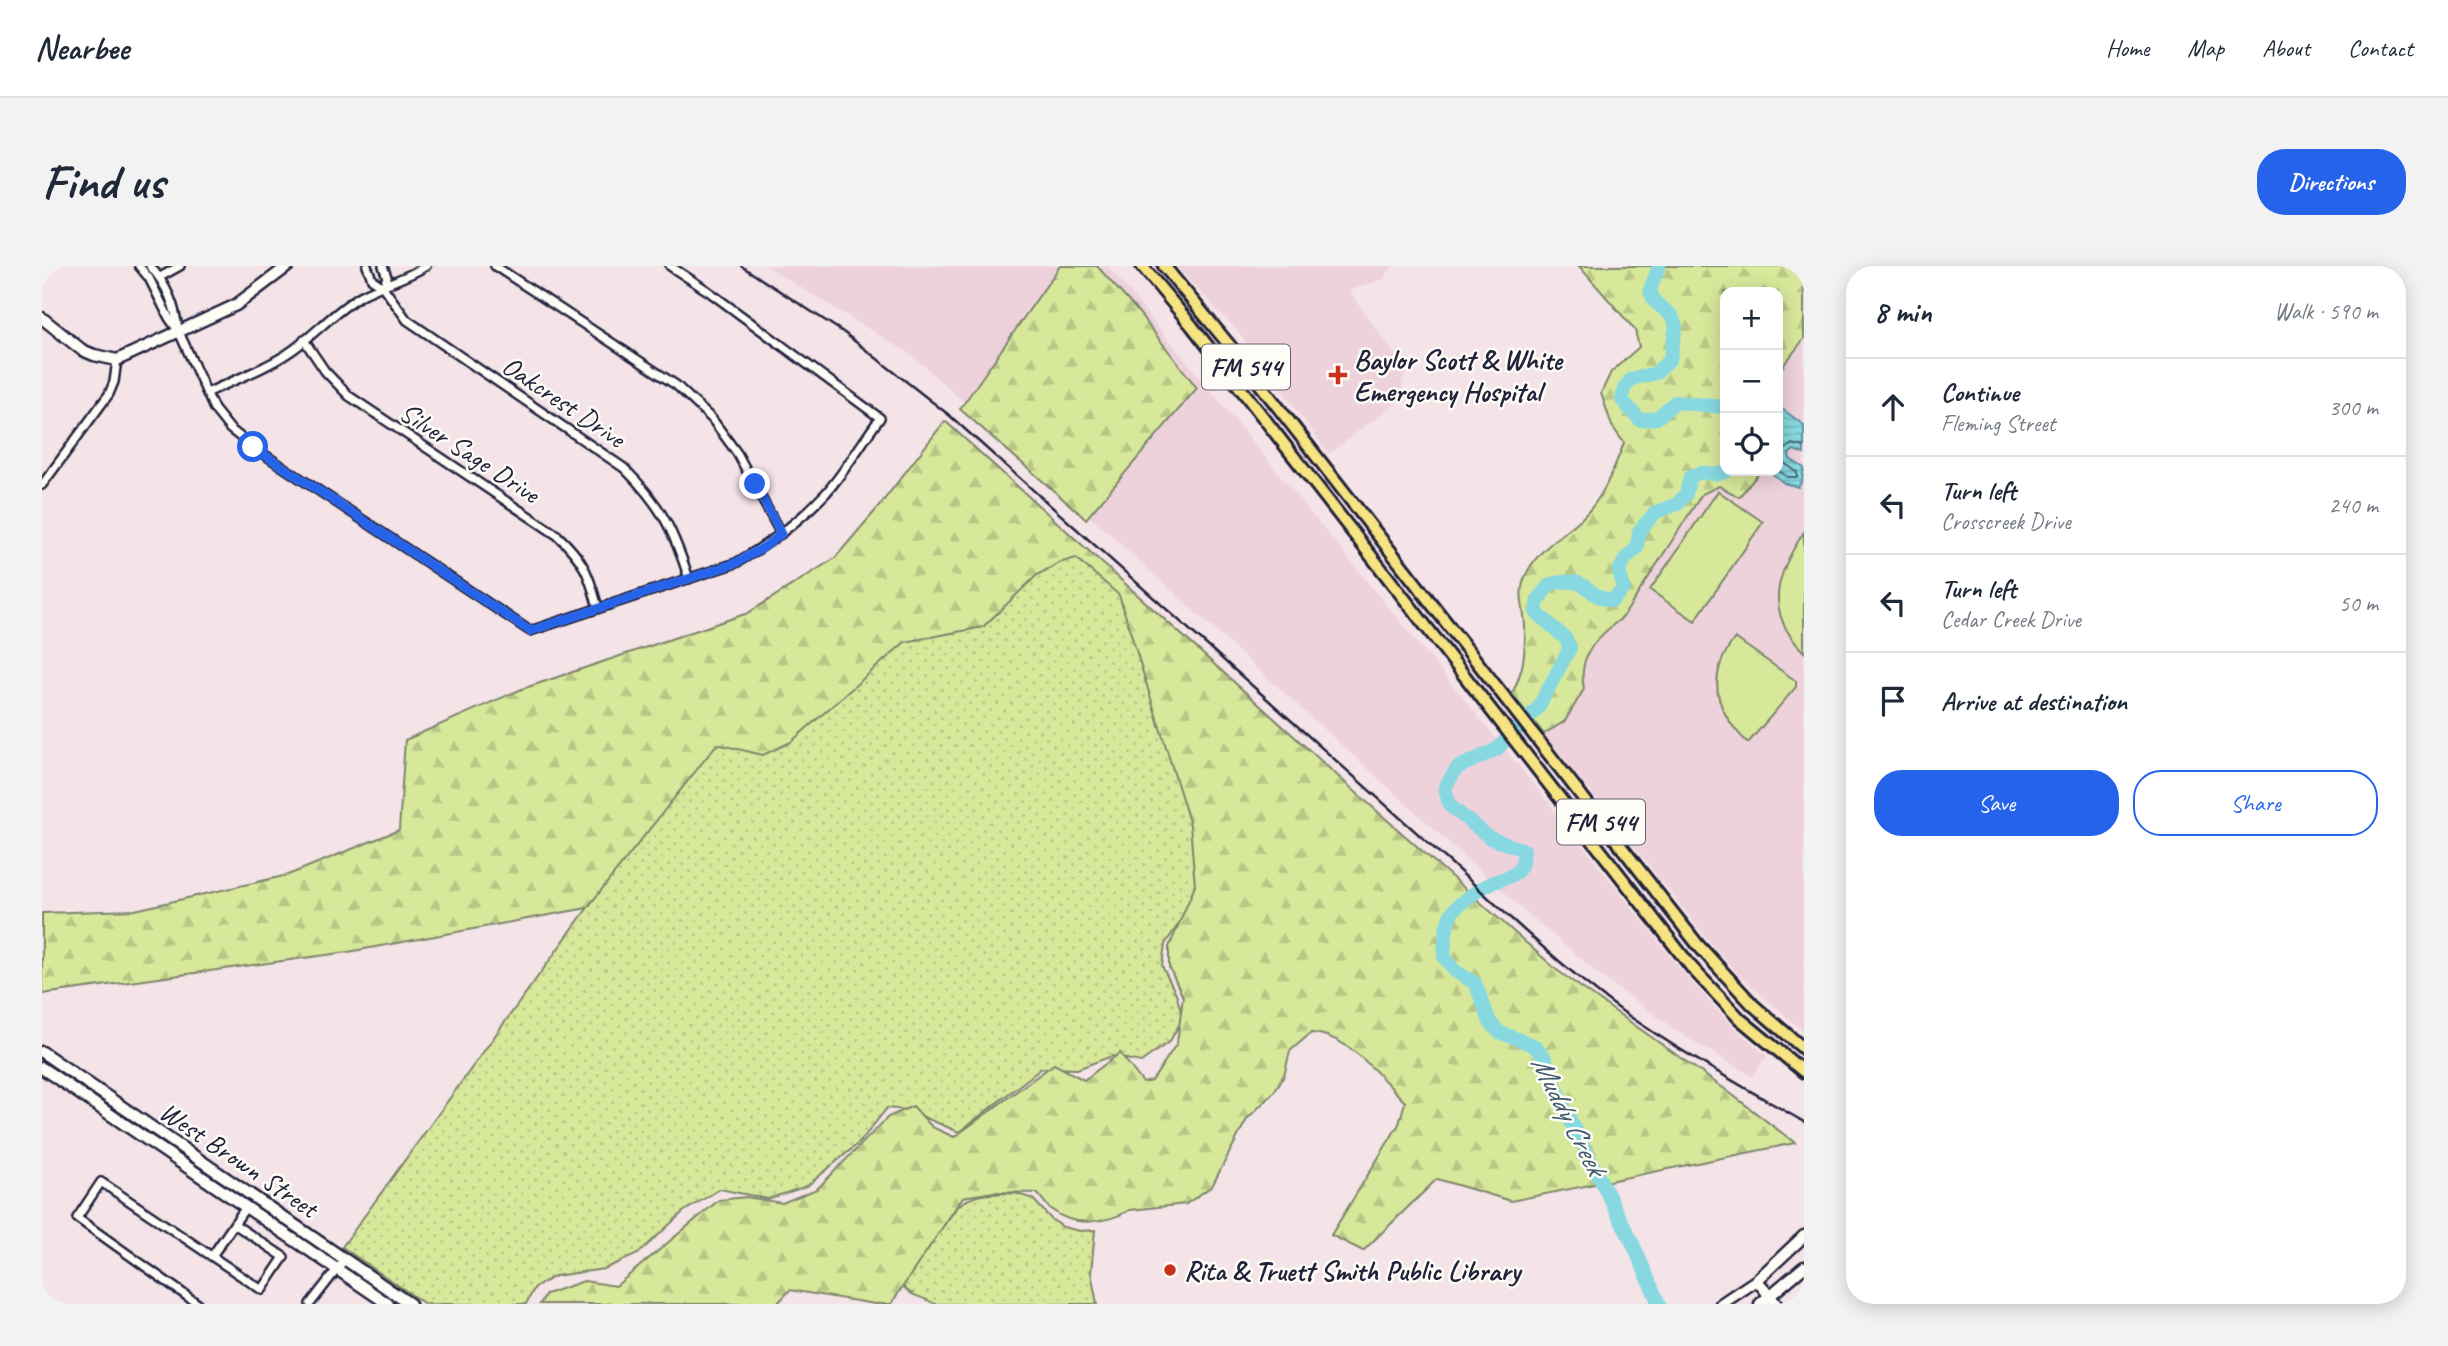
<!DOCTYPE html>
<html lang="en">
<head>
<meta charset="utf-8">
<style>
	:root { --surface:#fff; --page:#f2f2f3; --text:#1f2937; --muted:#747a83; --line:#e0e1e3; --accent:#2563eb }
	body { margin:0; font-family:Caveat,sans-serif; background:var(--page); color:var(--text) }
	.controls { position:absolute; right:21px; top:21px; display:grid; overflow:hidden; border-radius:14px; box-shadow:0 4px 18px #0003 }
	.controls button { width:63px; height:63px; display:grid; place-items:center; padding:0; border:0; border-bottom:2px solid var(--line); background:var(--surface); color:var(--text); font:35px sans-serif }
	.stop { position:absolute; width:21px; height:21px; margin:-16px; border:5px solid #2563eb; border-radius:50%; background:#fff }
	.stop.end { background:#2563eb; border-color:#fff; box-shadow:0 2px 7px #0008 }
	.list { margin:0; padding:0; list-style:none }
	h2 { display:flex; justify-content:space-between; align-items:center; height:91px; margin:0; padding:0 28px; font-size:30px }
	h2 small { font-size:23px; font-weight:400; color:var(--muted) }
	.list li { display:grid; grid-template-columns:46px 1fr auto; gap:21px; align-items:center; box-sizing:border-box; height:98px; padding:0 28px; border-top:2px solid var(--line) }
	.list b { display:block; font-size:26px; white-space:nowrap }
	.list p { margin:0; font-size:23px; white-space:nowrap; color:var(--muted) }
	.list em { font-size:23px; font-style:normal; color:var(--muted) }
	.actions { display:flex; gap:14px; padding:21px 28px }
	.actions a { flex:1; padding:16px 0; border:2px solid var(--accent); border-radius:28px; text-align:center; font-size:24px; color:var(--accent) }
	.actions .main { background:var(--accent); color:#fff }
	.icon { flex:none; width:38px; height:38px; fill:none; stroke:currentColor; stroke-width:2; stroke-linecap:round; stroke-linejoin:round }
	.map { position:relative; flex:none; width:1762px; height:1038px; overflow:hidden; border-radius:28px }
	header { display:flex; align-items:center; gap:42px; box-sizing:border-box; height:98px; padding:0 35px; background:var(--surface); border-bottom:2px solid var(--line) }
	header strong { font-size:33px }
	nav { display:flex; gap:38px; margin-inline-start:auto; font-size:24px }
	.intro { display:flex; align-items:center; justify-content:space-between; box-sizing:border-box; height:168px; padding:0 42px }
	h1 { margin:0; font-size:49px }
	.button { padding:18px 32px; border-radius:28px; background:var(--accent); color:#fff; font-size:24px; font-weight:700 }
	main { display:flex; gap:42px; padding:0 42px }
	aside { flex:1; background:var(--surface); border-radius:28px; box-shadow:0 4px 18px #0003 }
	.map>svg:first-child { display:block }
	.built { fill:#edd2dc }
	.grass { fill:url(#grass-dots); stroke:#7c856b; stroke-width:2 }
	.forest { fill:url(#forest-firs); stroke:#7c856b; stroke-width:2 }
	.pitch { fill:#d7e89b; stroke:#7c856b; stroke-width:2 }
	.water { fill:url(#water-rules); stroke:#5f8f9e; stroke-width:2 }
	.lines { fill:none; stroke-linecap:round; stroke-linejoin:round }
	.shore { stroke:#4a6b7d; stroke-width:2 }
	.river { stroke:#87d8e0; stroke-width:14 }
	.street-casing { stroke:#22223b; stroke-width:12 }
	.secondary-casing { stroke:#22223b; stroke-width:15 }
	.primary-casing { stroke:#22223b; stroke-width:16 }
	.street { stroke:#fdfcf7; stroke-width:7 }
	.secondary { stroke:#fdfcf7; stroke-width:10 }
	.primary { stroke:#f6e381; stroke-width:10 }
	.rail { stroke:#22223b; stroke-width:2.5 }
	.route { stroke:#2563eb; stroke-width:9 }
	.poi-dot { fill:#c8321e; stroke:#fdfcf7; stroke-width:2.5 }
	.labels { text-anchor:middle; stroke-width:5; stroke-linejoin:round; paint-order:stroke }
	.shield { fill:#fdfcf7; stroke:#646373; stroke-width:2 }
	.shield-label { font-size:26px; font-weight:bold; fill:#22223b }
	.poi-label { font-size:28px; font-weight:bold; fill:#22223b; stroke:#fdfcf7; text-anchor:start }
	.street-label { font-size:28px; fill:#22223b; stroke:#fdfcf7 }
	.water-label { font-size:30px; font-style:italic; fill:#40596d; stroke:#fdfcf7 }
</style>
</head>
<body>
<header>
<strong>Nearbee</strong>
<nav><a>Home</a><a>Map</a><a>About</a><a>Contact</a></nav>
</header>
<div class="intro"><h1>Find us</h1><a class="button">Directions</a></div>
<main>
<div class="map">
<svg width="1762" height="1038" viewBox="0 0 1762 1038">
	<defs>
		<pattern id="grass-dots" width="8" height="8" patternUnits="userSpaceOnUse" patternTransform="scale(1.75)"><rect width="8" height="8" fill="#d7e89b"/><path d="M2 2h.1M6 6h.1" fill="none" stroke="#b8c786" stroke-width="1.8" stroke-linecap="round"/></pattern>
		<pattern id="forest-firs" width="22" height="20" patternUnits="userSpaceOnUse" patternTransform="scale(1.75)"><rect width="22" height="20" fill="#d7e89b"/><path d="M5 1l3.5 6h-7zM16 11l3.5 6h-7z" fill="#b8c786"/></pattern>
		<pattern id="water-rules" width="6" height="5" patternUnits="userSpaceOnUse" patternTransform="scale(1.75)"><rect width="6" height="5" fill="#87d8e0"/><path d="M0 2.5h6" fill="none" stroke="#74b9c1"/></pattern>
	</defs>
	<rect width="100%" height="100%" fill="#f4e3e7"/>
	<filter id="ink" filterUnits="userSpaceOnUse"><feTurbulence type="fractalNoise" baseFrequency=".0143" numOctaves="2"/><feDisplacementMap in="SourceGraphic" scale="14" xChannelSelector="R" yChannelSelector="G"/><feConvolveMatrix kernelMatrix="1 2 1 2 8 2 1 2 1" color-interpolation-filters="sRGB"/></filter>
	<g filter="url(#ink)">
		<g class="built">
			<polygon points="724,0 1066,0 1490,516 1645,711 1688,758 1725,790 1710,810 1641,769 1560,711 1476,639 871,90"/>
			<polygon points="1133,0 1350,0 1341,13 1307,25 1365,105 1361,114 1359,126 1362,130 1287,188 1195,64"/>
			<polygon points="1762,73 1762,766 1697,709 1671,680 1502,468 1523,455 1542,423 1538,408 1547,382 1564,364 1581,351 1660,228 1677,220 1692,230 1717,207 1716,205 1736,205 1736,106"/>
		</g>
		<g class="grass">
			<polygon points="976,230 1295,524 1155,631 1123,678 1120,700 1134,728 1141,752 1128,775 1099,796 1070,790 1035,803 1000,802 917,866 865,844 845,842 818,876 765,920 726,933 678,923 641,946 596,988 562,1003 513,1010 493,1021 484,1038 383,1038 300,981 691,441"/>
			<path d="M 973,927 L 991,933 L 1009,953 L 1021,961 L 1038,965 L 1053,964 L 1049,1007 L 1055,1038 L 893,1038 C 879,1029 871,1033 859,1018 L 916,940 C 933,926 952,928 973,927 Z"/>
		</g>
		<g class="forest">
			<polygon points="1018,0 1055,0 1097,47 1155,122 1044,253 918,143"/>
			<path d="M 1537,0 L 1762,0 L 1762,73 L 1736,106 L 1736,26 L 1683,26 L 1683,205 L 1716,205 L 1717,207 L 1697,231 L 1677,220 L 1660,228 L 1581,351 C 1555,371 1535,389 1542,423 L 1523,455 L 1502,468 L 1470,428 C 1481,404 1483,392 1483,366 C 1484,340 1472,329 1487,303 C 1499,281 1523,268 1541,251 C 1562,231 1571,204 1582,177 L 1570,160 L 1559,127 L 1569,106 L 1597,81 L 1593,64 Z"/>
			<path d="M 903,155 L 1318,530 L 1516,705 L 1684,824 L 1753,877 L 1469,935 L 1395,913 L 1321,985 L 1289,969 L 1357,858 L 1363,836 C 1337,810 1307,769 1269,767 L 1248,785 L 1242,810 L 1231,827 L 1205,853 L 1170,920 L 1144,938 L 1088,944 C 1065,957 1032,962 1010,944 C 1004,940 1000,932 995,927 L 952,926 L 921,931 L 849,1038 L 833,1038 L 748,1024 L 735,1038 L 498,1038 L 504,1028 L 542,1015 L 574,1020 L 677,934 L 704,931 L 740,937 L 775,923 L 846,851 L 871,840 L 890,861 L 912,871 L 1012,798 L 1042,814 L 1078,787 L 1101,817 L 1110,815 L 1135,777 L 1141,731 L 1127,701 L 1127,681 L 1153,620 L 1148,559 L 1077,329 L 1034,292 L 1017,297 L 995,309 L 941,361 L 863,376 L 749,476 L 721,489 L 675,478 L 545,642 L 306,686 L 0,728 L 0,647 L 93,644 L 246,609 L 357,564 L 363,474 L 480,423 L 706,347 L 793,292 L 834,244 Z"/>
		</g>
		<g class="pitch">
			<polygon points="1676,225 1721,256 1653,355 1608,324"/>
			<path d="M 1762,266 L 1762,386 C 1721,346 1734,308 1762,266 Z"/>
			<path d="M 1693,372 L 1754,415 L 1754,421 L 1706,477 C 1672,445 1664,410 1693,372 Z"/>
		</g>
		<polygon class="water" points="1736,140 1762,159 1762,188 1752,184 1747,188 1748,193 1762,202 1760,215 1756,221 1742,217 1727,205 1736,205"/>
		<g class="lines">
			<polyline class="shore" points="1736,204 1745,211 1755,211 1755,206 1742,197 1740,186 1750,178 1762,181"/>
			<g class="river">
				<polyline points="1617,0 1608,24 1612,35 1630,50 1634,60 1628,93 1614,107 1589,113 1582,123 1580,134 1598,154 1615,152 1633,136 1683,141"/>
				<path d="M 1617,1038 L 1591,978 L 1524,846 L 1502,790 L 1491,779 L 1457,766 L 1448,756 L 1433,717 L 1413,705 L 1402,691 C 1403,678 1403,654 1412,644 C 1420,635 1437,623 1447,618 C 1469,608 1480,613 1482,584 L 1448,572 L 1407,539 L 1403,521 L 1415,502 L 1455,483 L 1496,442 L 1528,382 L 1524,373 L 1494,346 L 1496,334 L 1508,318 C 1550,309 1539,328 1570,335 L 1582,322 L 1577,305 L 1584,292 L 1595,282 L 1597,265 L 1614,246 L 1635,238 L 1644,228 L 1648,211 C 1666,201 1670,213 1685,205"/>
			</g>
			<defs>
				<g id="street">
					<path d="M 97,0 L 107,12 L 127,52 L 137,66 L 172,143 L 188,163 L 211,181 L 488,365 L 694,297 C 727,278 758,255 784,227 C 804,204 820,176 838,152 L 666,25 L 628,0"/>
					<path d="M 108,0 C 124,18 134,41 136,65"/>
					<path d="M 325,0 L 330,13 L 341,21 L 365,54 L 582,202 C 619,239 631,263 647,313"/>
					<polyline points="453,0 634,119 670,153 695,187 739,268"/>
					<polyline points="118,11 138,0"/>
					<polyline points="341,21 345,11 341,0"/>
					<path d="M 262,74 L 283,105 L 307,130 L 515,269 C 542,294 547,308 556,342"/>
					<path d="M 165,127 C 194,113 226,102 252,83 C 275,66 294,44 320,29 C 341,18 363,13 384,0"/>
					<polyline points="0,219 67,128 72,116 75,94"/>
					<polyline points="192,958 204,941"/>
					<polyline points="156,1038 35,952 59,916 220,1024 242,991 192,958 170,990"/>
					<polyline points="268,1038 303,993"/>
				</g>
				<g id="secondary">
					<polyline points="0,52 40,84 52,89 75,94 194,39 246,0"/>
					<polyline points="0,786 368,1038"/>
					<polyline points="0,802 346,1038"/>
					<polyline points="1715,1014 1734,1038"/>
					<polyline points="1679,1038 1715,1014 1762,970"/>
					<polyline points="1718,1038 1762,1001"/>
				</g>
				<g id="primary">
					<polyline points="1100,0 1150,60 1650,702 1698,753 1762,806"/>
					<polyline points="1122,0 1193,86 1656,679 1711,739 1762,783"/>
				</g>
			</defs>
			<use href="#street" class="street-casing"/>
			<use href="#secondary" class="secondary-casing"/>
			<use href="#primary" class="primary-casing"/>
			<use href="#street" class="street"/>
			<use href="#secondary" class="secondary"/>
			<use href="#primary" class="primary"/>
			<path class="rail" d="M 699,0 L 801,66 L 907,149 L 1411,599 C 1466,650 1520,701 1580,745 C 1638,786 1700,820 1762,856"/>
		</g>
	</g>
	<g class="lines" filter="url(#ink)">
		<polyline class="route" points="211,181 488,365 694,297 722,281 739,268 713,218"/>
	</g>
	<g class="poi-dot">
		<path d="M1292.5 98.5h7v7h7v7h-7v7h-7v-7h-7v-7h7z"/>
		<circle cx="1128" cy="1004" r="7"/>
	</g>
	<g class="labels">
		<g class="shield">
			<rect x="1160" y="78.5" width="88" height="45" rx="5"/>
			<rect x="1515" y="533.5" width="88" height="45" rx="5"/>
		</g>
		<g class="shield-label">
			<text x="1204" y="110">FM 544</text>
			<text x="1559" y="565">FM 544</text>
		</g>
		<g class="poi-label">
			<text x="1312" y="103">Baylor Scott &amp; White<tspan x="1312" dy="32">Emergency Hospital</tspan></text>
			<text x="1142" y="1014">Rita &amp; Truett Smith Public Library</text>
		</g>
		<g class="street-label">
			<text transform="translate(522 135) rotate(34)" y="10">Oakcrest Drive</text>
			<text transform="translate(428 186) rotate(33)" y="10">Silver Sage Drive</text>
			<text transform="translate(197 893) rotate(34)" y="10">West Brown Street</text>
		</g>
		<g class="water-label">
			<text transform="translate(1527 849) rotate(63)" y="10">Muddy Creek</text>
		</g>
	</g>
</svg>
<div class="controls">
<button>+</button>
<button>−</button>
<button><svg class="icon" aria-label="locate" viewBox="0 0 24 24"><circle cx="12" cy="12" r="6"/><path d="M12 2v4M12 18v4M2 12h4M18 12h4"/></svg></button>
</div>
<div class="stop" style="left:211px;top:181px"></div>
<div class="stop end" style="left:713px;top:218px"></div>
</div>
<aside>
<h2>8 min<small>Walk · 590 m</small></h2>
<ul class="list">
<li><svg class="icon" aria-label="ahead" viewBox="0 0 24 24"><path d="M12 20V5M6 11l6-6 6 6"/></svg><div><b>Continue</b><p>Fleming Street</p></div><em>300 m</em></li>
<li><svg class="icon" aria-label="left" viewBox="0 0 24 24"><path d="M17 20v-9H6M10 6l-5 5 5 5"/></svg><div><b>Turn left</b><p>Crosscreek Drive</p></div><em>240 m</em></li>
<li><svg class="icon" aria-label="left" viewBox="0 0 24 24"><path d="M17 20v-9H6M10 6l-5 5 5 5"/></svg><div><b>Turn left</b><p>Cedar Creek Drive</p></div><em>50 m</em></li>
<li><svg class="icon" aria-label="arrive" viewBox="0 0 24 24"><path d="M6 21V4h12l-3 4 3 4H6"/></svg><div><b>Arrive at destination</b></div></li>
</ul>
<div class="actions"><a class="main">Save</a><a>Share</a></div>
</aside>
</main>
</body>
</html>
